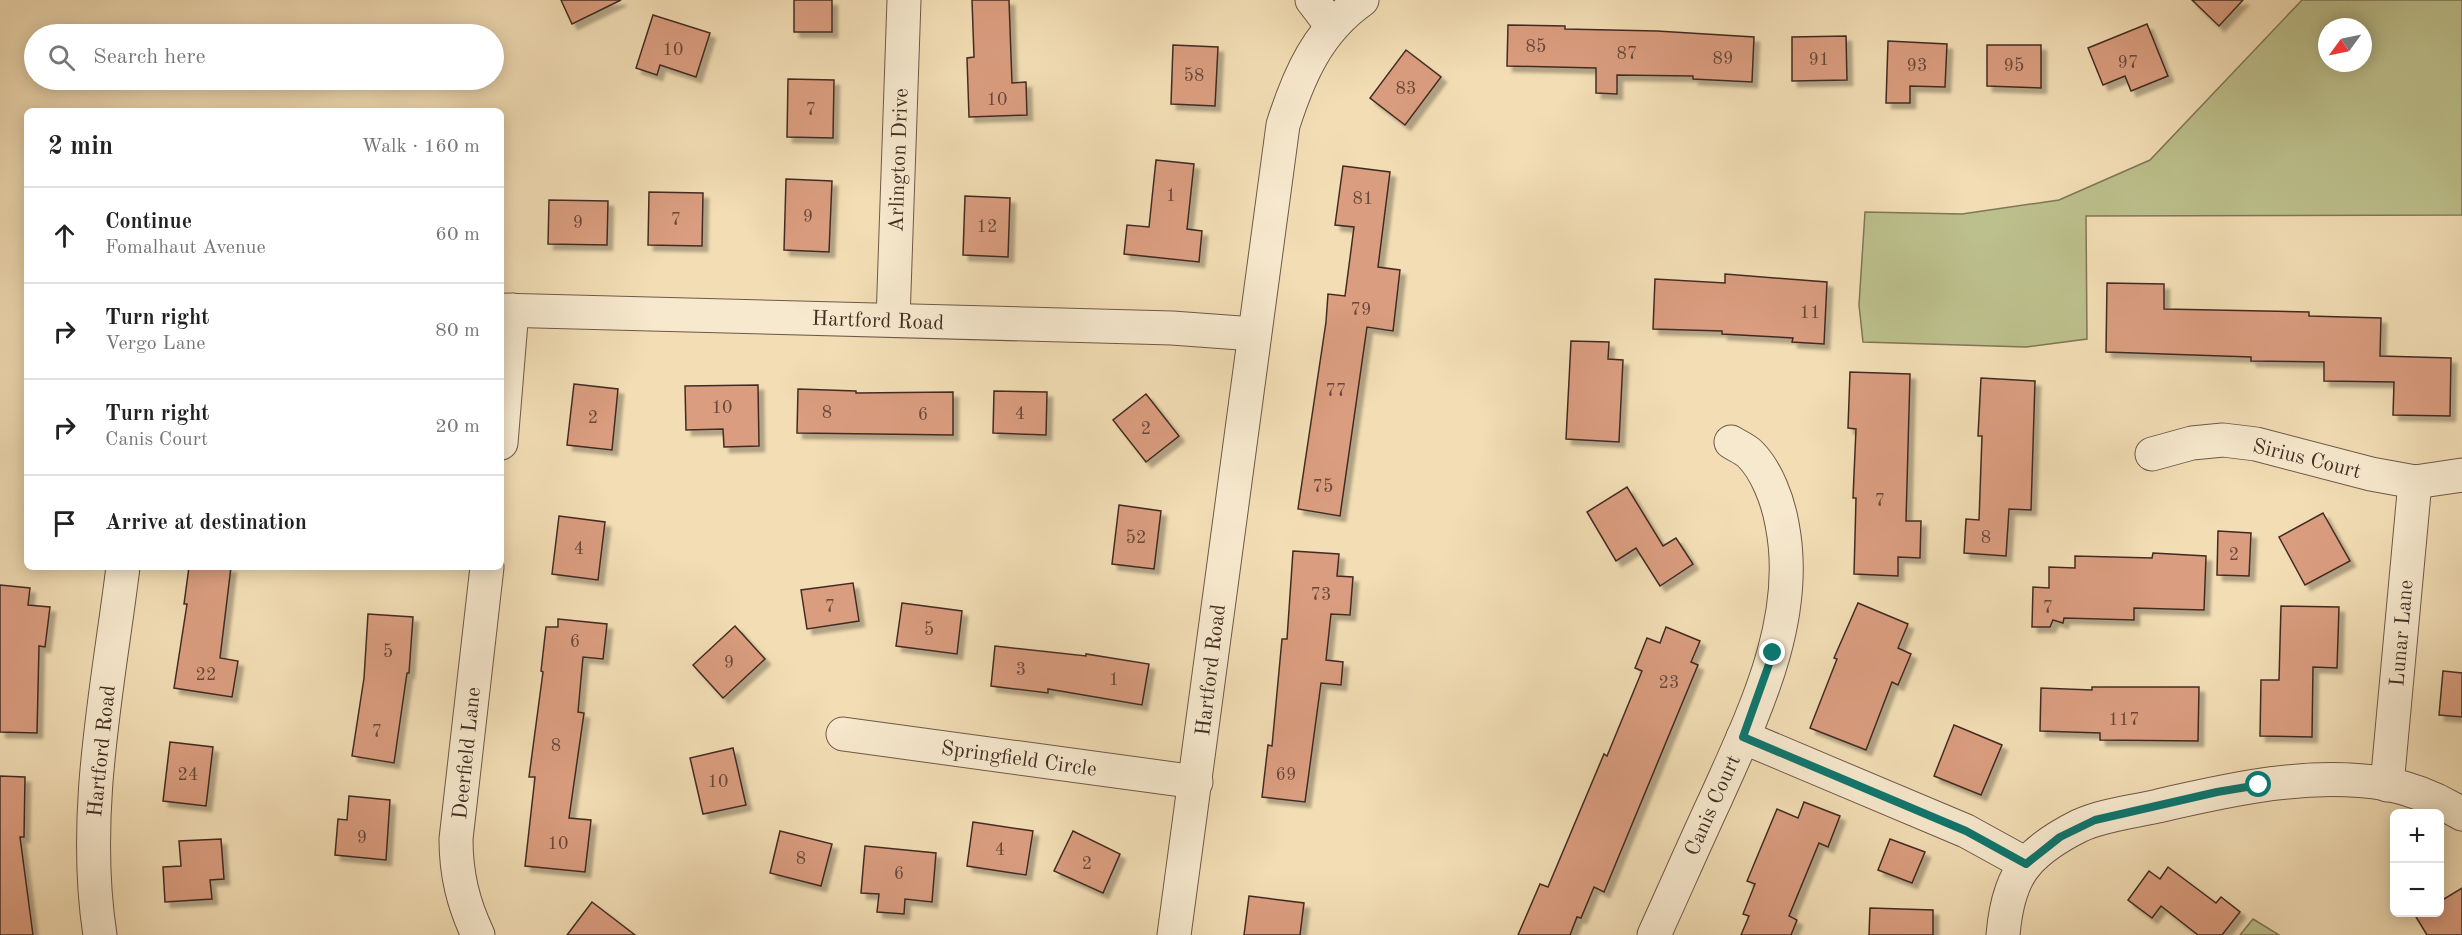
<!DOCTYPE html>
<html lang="en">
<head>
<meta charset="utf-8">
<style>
	:root { --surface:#fff; --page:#f6f6f6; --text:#222; --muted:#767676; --line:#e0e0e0 }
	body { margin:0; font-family:"Old Standard TT",serif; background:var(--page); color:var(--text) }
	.controls { position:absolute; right:18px; bottom:18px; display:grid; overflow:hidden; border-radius:9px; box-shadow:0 3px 15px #0003 }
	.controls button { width:54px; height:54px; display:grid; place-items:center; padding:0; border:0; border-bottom:2px solid var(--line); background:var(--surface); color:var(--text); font:30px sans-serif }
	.compass { position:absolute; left:2318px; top:18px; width:54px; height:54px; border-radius:50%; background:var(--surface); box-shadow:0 3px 15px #0003; rotate:237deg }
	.stop { position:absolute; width:18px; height:18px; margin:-14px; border:4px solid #0f766e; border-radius:50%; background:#fff }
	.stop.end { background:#0f766e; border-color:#fff; box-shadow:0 2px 6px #0008 }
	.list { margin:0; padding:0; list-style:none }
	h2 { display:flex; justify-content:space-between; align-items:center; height:78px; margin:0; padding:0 24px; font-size:26px }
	h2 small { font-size:20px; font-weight:400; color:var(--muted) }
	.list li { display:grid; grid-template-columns:39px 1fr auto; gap:18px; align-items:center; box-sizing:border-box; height:96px; padding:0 24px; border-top:2px solid var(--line) }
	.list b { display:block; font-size:22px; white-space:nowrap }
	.list p { margin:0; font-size:20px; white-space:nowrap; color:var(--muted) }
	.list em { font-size:20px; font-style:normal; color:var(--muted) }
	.icon { flex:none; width:33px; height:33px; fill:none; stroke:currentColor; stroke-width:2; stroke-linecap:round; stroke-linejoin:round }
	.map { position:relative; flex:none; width:2462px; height:935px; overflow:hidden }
	.search { position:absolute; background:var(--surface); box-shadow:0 3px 15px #0003; left:24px; top:24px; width:480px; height:66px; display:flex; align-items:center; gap:15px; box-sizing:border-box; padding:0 21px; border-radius:33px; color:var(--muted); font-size:22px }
	.panel { position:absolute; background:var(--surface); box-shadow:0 3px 15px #0003; left:24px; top:108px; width:480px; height:462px; border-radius:9px }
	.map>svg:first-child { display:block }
	.green { fill:#bcc08c; stroke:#807658; stroke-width:1.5; fill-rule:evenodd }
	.building { fill:#da9d7f; stroke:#432c24; stroke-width:1.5; filter:url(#shadow) }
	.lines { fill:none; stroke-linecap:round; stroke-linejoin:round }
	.minor-casing { stroke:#6f5848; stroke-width:35 }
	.minor { stroke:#f7e9ce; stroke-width:33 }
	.route { stroke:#0f766e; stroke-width:8 }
	.labels { text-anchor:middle; stroke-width:4.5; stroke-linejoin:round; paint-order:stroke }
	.number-label { font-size:18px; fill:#69483b }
	.street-label { font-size:21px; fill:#432c24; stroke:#f7e9ce }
</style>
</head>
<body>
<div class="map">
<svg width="2462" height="935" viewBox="0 0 2462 935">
	<defs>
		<filter id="shadow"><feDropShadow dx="5.5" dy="5.5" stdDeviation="1.5" flood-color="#0004"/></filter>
	</defs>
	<rect width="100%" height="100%" fill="#f2ddb4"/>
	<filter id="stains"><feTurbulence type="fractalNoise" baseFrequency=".00333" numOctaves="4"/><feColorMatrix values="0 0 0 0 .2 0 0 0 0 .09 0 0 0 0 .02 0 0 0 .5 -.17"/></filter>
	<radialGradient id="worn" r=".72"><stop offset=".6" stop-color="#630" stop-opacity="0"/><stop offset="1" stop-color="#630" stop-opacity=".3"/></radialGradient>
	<g class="green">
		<path d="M 2302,0 L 2462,0 L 2462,215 L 2086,216 L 2087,339 L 2026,347 L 1863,342 L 1859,305 L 1865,212 L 1962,214 L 2059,200 L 2150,160 ZM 2327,27 L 2363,27 L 2363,63 L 2327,63 Z"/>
		<polygon points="2253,919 2279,935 2240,935"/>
	</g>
	<g class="building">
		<polygon points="561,0 621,0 572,24"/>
		<rect x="794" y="0" width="38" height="32"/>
		<polygon points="972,0 1009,0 1012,83 1026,82 1027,115 969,117 967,58 974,57"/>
		<polygon points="2192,0 2243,0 2219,26"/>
		<polygon points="653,15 710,33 696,77 660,65 657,75 636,68"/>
		<polygon points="2147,24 2168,76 2131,91 2125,76 2103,85 2088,48"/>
		<polygon points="1508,25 1565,26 1565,29 1657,31 1754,37 1752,82 1693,79 1693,76 1617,75 1617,94 1596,93 1596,68 1507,66"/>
		<polygon points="1846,36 1847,80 1792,81 1792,37"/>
		<polygon points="1888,41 1947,44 1945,87 1910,86 1910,103 1886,103"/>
		<polygon points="1173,45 1218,47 1215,106 1171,104"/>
		<polygon points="1987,45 2041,45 2041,88 1987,86"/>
		<polygon points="1406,50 1441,77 1405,125 1370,98"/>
		<polygon points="788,79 834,80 833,138 787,137"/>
		<polygon points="1156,160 1194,164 1187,229 1202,231 1199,262 1124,254 1127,225 1149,227"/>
		<polygon points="1343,166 1390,172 1378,267 1400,270 1393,331 1367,327 1340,516 1298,509 1326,322 1328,294 1345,296 1354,227 1335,225"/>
		<polygon points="786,179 832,181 829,252 784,250"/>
		<polygon points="649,192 703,193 702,246 648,245"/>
		<polygon points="965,196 1010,198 1008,257 963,255"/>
		<polygon points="549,200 608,201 607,245 548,244"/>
		<polygon points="1725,274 1827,282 1824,344 1792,342 1793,338 1722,334 1722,331 1653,329 1655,279 1725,283"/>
		<polygon points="2107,283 2164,284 2164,309 2309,312 2309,316 2381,318 2380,356 2451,358 2450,416 2393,415 2394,382 2324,381 2324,362 2251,361 2251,357 2106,352"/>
		<polygon points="1571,341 1609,342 1608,359 1623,360 1619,442 1566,439"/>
		<polygon points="1850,372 1910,374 1906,521 1921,521 1920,558 1898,557 1898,576 1854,574 1856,498 1853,498 1856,429 1848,428"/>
		<polygon points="1981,378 2035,381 2031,510 2009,509 2006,556 1964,553 1966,519 1979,520 1982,436 1978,436"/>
		<polygon points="574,384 618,389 612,450 567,445"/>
		<polygon points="758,385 759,446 724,447 723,429 686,430 685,386"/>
		<polygon points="798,389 856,391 856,393 953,392 953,435 797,433"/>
		<polygon points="994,391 1047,392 1046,435 993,433"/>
		<polygon points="1146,394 1179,436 1146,462 1113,420"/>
		<polygon points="1627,487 1663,546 1676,538 1693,564 1660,586 1636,548 1616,561 1587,512"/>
		<polygon points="1119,505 1161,511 1154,569 1112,564"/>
		<polygon points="2323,513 2350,561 2305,585 2279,537"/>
		<polygon points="559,516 605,522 598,580 552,574"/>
		<polygon points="2218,531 2251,533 2249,576 2217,575"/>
		<polygon points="1293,551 1339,554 1337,576 1353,577 1350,615 1331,614 1326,660 1343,662 1341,685 1321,683 1305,802 1262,797 1268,745 1272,746 1282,639 1287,639"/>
		<polygon points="2153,553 2206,556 2204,610 2134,608 2134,620 2064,618 2063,623 2053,620 2050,627 2032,627 2033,587 2049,588 2049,567 2075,568 2075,556 2152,558"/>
		<polygon points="189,567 231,567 220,658 238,661 232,697 174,688 187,604 184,604"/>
		<polygon points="853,583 859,621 807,629 801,590"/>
		<polygon points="0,585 30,588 28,605 50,607 45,647 39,646 37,733 0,732"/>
		<polygon points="902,603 962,611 957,654 896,646"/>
		<polygon points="1858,603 1908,624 1898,648 1911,654 1898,685 1892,682 1866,750 1810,728 1837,659 1834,658"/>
		<polygon points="2281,606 2339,607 2337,668 2313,667 2312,737 2260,736 2261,680 2279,680"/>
		<polygon points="368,614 413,617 409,673 407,673 394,763 352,756 364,678"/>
		<polygon points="558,619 607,624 603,659 583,657 578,712 584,713 569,818 591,820 585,872 525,866 535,777 529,777 543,672 541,671 546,627 558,627"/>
		<polygon points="735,626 765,659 723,698 693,665"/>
		<polygon points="1666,627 1700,641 1691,662 1698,665 1604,892 1594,887 1581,918 1577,917 1570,935 1518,935 1540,884 1548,887 1604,754 1607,756 1642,671 1635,668 1647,638 1660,643"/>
		<polygon points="995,646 1086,656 1086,654 1149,664 1142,705 1048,689 1048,693 991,686"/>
		<polygon points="2443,671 2462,673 2462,717 2439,715"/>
		<polygon points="2092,687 2199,687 2198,741 2100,740 2100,733 2040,731 2041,688 2092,690"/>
		<polygon points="1954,725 2002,745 1981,795 1934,776"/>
		<polygon points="170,742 213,747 206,806 163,801"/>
		<polygon points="733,748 746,805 703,814 690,758"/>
		<polygon points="0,776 25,777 24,837 20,837 33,935 0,935"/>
		<polygon points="349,796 390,800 386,860 335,855 338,819 347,820"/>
		<polygon points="1804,802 1840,816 1828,847 1819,843 1789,916 1797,920 1791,935 1741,935 1749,916 1743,914 1755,884 1747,881 1777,809 1798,818"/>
		<polygon points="973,822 1033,831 1026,875 967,866"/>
		<polygon points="780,831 832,844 821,886 770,873"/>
		<polygon points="1073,831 1120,854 1103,893 1054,871"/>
		<polygon points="221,839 224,879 210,880 212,899 165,902 163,867 181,866 179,841"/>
		<polygon points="1890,839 1925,852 1912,883 1878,870"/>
		<polygon points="865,846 936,853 932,902 905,899 904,914 877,912 879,894 861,893"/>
		<polygon points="2168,867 2216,903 2221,897 2240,912 2222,935 2198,935 2161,906 2152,918 2128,900 2149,871 2160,879"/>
		<polygon points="2462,888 2462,935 2427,935 2413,912 2439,912 2439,902"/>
		<polygon points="1249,896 1304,903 1300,935 1244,935"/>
		<polygon points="592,902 635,935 567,935"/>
		<polygon points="1870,908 1933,910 1933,935 1869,935"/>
	</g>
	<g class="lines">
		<defs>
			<g id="minor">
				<polyline points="1312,0 1331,25"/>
				<polyline points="501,310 1172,328 1254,334"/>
				<polyline points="893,320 904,0"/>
				<polyline points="501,443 512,310"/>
				<polyline points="2152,454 2192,443 2223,440 2256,444 2371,474 2415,482 2462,475"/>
				<polyline points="843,734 1196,782"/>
				<polyline points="1743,737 1966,831 2026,864"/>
				<polyline points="2387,785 2415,482"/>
				<path d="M 100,935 C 81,813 108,688 123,567"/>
				<path d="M 478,935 C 463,903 456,874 456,839 L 487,567"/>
				<path d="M 1174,935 L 1283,125 C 1299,75 1318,31 1362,0"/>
				<path d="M 1654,935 C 1675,889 1695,843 1716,798 C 1754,713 1801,619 1782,524 C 1778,501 1767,471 1750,454 C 1745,449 1737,446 1731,442"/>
				<path d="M 2003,935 C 2005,912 2011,881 2027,863 C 2040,848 2061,835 2079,826 C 2103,815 2132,812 2158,806 C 2232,789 2310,771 2387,784 C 2413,789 2439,800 2462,814"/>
			</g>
		</defs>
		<use href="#minor" class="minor-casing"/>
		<use href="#minor" class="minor"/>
	</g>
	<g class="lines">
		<polyline class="route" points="1773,653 1743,737 1966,831 2026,864 2060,837 2095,820 2217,792 2259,785"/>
	</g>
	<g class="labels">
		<g class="number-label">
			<text x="1536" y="52">85</text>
			<text x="673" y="55">10</text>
			<text x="1627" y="59">87</text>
			<text x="1723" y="64">89</text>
			<text x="1819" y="65">91</text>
			<text x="2128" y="68">97</text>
			<text x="1917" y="71">93</text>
			<text x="2014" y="71">95</text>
			<text x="1194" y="81">58</text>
			<text x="1406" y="94">83</text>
			<text x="997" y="105">10</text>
			<text x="811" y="115">7</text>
			<text x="1171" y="201">1</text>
			<text x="1363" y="204">81</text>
			<text x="808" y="222">9</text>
			<text x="676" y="225">7</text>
			<text x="578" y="228">9</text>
			<text x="987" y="232">12</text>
			<text x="1361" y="315">79</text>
			<text x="1810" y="318">11</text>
			<text x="1336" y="396">77</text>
			<text x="722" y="413">10</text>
			<text x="827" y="418">8</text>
			<text x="1020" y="419">4</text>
			<text x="923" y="420">6</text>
			<text x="593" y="423">2</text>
			<text x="1146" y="434">2</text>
			<text x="1323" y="492">75</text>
			<text x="1880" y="506">7</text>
			<text x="1136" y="543">52</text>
			<text x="1986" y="543">8</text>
			<text x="579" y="554">4</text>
			<text x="2234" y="560">2</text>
			<text x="1321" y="600">73</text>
			<text x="830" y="612">7</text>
			<text x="2048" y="613">7</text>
			<text x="929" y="635">5</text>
			<text x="575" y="647">6</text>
			<text x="388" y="657">5</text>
			<text x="729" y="668">9</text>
			<text x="1021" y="675">3</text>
			<text x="206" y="680">22</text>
			<text x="1114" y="685">1</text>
			<text x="1669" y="688">23</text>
			<text x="2124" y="725">117</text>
			<text x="377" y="737">7</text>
			<text x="556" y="751">8</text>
			<text x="188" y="780">24</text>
			<text x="1286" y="780">69</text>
			<text x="718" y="787">10</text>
			<text x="362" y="843">9</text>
			<text x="558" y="849">10</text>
			<text x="1000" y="855">4</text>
			<text x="801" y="864">8</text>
			<text x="1087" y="869">2</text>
			<text x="899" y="879">6</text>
		</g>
		<g class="street-label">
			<text transform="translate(898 160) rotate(-88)" y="7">Arlington Drive</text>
			<text transform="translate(878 320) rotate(2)" y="7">Hartford Road</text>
			<text transform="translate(2307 458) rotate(14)" y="7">Sirius Court</text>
			<text transform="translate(2401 633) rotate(-85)" y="7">Lunar Lane</text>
			<text transform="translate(1210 670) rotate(-83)" y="7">Hartford Road</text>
			<text transform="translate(101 751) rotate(-84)" y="7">Hartford Road</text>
			<text transform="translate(466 753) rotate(-84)" y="7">Deerfield Lane</text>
			<text transform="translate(1019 758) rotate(8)" y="7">Springfield Circle</text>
			<text transform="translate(1712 805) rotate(-66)" y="7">Canis Court</text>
		</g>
	</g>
	<rect width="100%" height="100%" filter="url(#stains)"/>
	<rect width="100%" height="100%" fill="url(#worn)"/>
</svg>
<div class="controls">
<button>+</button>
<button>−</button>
</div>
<svg class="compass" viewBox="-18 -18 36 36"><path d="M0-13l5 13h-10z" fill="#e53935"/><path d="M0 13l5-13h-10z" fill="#767676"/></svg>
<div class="stop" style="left:2259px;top:785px"></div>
<div class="stop end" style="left:1773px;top:653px"></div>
<div class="search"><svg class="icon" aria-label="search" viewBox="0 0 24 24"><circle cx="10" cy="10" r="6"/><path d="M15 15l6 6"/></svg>Search here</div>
<section class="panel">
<h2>2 min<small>Walk · 160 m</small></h2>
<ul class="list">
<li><svg class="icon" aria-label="ahead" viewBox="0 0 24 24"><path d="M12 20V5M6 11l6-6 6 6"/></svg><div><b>Continue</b><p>Fomalhaut Avenue</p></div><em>60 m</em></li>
<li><svg class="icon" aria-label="right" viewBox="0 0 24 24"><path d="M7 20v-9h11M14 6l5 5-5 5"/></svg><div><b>Turn right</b><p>Vergo Lane</p></div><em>80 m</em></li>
<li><svg class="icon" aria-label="right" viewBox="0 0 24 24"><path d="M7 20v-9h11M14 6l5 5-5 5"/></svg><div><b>Turn right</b><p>Canis Court</p></div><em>20 m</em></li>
<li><svg class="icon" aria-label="arrive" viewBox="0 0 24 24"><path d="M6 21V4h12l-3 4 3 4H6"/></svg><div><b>Arrive at destination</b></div></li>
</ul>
</section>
</div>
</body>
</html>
